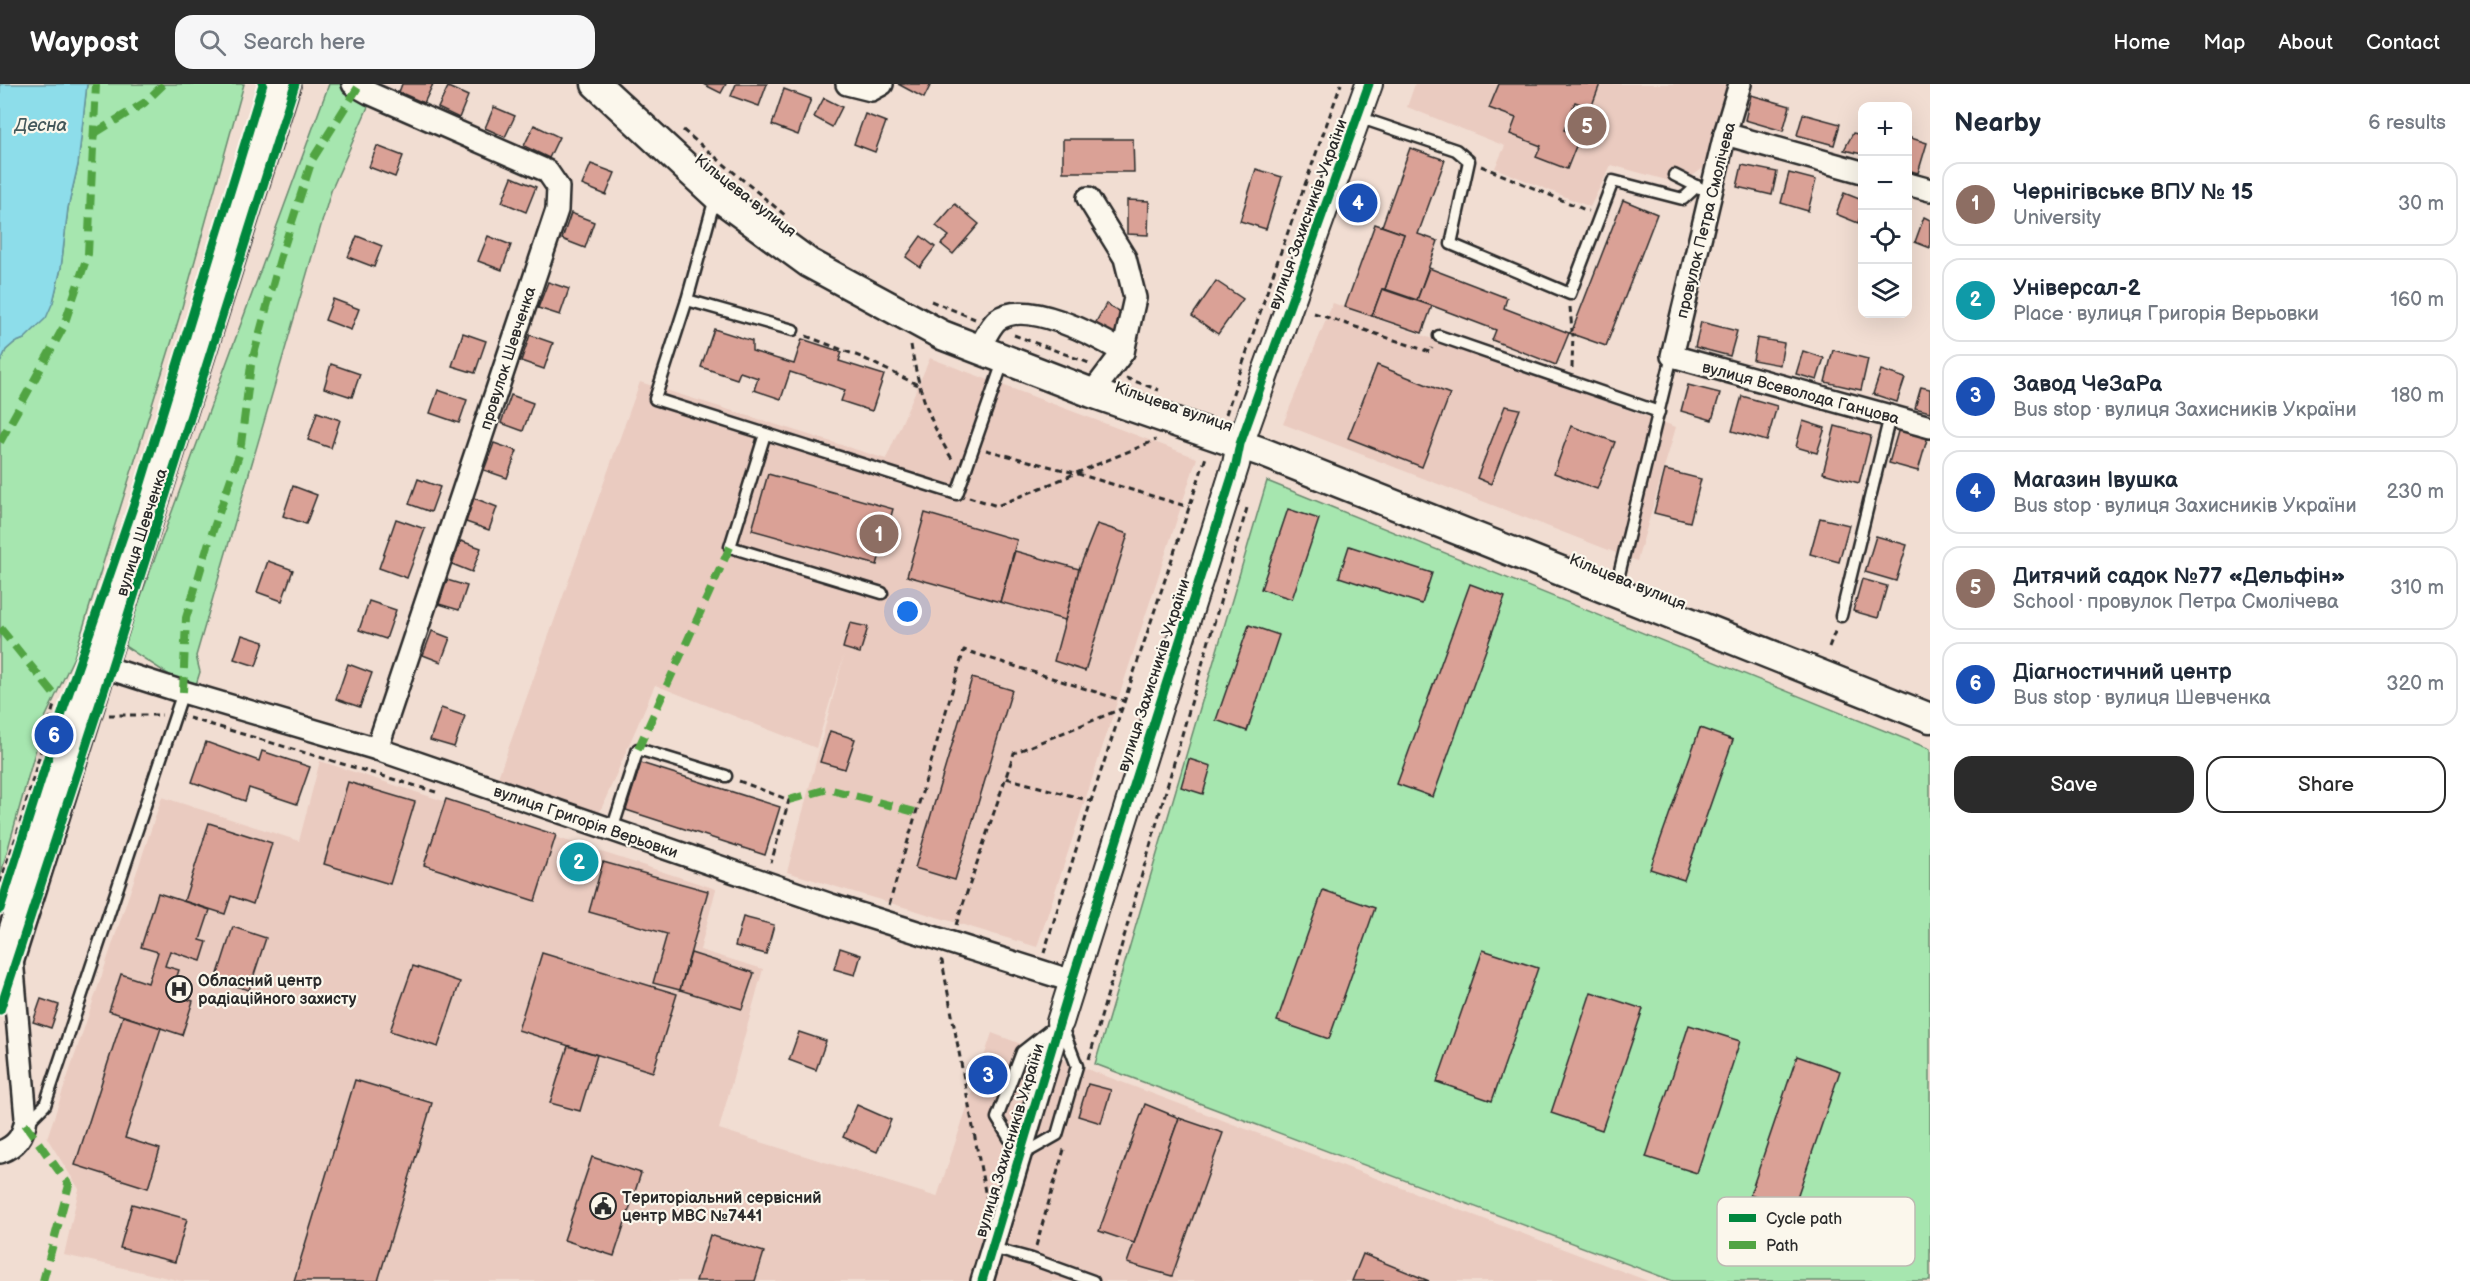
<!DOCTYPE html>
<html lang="en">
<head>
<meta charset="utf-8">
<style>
	:root { --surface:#fff; --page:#f6f6f7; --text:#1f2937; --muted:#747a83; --line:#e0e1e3; --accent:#2b2b2b }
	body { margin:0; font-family:"Balsamiq Sans",sans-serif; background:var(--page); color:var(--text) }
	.controls { position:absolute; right:18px; top:18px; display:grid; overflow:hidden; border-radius:12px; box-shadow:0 6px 24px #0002 }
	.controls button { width:54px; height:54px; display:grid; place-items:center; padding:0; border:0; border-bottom:2px solid var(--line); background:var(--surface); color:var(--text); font:30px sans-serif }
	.you { position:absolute; left:908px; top:528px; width:21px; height:21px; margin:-15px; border:4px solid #fff; border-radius:50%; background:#1a73e8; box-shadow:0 0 0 9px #1a73e833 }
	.badge { display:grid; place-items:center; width:39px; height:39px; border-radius:50%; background:var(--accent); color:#fff; font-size:20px; font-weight:700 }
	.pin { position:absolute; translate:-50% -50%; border:3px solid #fff; box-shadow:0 2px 6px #0006 }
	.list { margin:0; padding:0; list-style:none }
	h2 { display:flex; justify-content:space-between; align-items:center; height:78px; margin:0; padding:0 24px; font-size:26px }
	h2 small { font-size:20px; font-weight:400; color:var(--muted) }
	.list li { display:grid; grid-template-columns:39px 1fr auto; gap:18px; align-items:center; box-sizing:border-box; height:84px; margin:0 12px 12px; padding:0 12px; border:2px solid var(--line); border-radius:18px }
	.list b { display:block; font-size:22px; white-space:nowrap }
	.list p { margin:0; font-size:20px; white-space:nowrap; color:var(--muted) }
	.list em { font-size:20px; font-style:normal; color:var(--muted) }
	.actions { display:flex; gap:12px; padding:18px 24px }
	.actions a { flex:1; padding:14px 0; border:2px solid var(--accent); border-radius:18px; text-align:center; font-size:21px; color:var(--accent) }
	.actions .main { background:var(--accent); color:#fff }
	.icon { flex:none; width:33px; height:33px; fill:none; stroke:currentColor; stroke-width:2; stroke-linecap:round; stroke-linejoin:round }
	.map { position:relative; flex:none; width:1930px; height:1197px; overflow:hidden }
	header { display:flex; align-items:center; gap:36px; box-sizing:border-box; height:84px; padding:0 30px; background:var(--accent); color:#fff }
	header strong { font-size:28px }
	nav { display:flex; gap:33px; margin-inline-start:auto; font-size:21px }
	.search { width:420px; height:54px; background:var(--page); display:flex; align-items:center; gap:15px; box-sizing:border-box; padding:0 21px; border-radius:18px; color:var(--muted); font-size:22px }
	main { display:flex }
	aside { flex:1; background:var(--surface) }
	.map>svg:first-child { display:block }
	.built { fill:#eacbc0 }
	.green { fill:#a6e6af; stroke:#68886d; stroke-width:1.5 }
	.water { fill:#8dddea; stroke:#66969e; stroke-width:1.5 }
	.building { fill:#daa196; stroke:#2b2b2b; stroke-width:1.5 }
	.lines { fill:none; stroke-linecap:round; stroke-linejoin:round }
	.service-casing { stroke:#2b2b2b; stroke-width:15 }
	.minor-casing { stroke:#2b2b2b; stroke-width:26 }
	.tertiary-casing { stroke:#2b2b2b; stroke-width:30 }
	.secondary-casing { stroke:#2b2b2b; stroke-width:33 }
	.primary-casing { stroke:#2b2b2b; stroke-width:38 }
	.path { stroke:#2b2b2b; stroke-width:3; stroke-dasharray:6 4.5; stroke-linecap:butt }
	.service { stroke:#fbf7ec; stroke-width:10 }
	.minor { stroke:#fbf7ec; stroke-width:21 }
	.tertiary { stroke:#fbf7ec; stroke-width:26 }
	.secondary { stroke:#fbf7ec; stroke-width:28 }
	.primary { stroke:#fbf7ec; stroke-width:33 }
	.quiet { stroke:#51a443; stroke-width:8; stroke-dasharray:15 8; stroke-linecap:butt }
	.cycleway-casing { stroke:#fbf7ec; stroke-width:13 }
	.cycleway { stroke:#00873e; stroke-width:9 }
	.labels { text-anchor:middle; stroke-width:4.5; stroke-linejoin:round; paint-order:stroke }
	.street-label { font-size:16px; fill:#2b2b2b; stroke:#fbf7ec }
	.poi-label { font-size:16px; font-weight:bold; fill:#2b2b2b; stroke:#fbf7ec; text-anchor:start }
	.water-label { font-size:18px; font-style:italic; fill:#44585b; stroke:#fbf7ec }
	.key { fill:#fbf7ec; stroke:#bdbab2; stroke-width:1.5 }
	.key-label { font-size:16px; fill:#2b2b2b }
</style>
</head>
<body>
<header>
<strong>Waypost</strong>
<div class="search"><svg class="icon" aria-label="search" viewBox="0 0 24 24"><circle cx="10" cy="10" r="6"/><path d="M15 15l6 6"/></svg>Search here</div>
<nav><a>Home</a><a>Map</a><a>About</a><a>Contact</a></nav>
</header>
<main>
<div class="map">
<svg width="1930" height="1197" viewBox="0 0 1930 1197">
	<rect width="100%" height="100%" fill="#f1ddd2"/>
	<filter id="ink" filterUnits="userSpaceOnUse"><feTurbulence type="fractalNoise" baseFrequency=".0167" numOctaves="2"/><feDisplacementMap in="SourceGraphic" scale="12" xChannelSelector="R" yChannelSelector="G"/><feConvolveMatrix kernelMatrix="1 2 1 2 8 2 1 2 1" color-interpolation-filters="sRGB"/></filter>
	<g filter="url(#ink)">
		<g class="built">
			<polygon points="1415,0 1729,0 1709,80 1681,100 1611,81 1590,123 1495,84 1505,62 1407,23"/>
			<polygon points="1333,219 1676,343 1637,477 1283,340"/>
			<polygon points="930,274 1197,374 1037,863 787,788 844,571 816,664 655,601 599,730 497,696 640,298 886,375"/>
			<polygon points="320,677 716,805 700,866 763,885 719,1045 937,1113 992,949 1648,1197 182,1197 64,1171 79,1105 47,1054 162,713 299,757"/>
		</g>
		<g class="green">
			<polygon points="87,0 244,0 179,234 74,573 44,636 0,793 0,279 6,266 14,259 24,255 53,218 61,184 68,124 78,81"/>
			<polygon points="329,0 378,0 331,107 196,572 200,588 194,607 123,561"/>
			<polygon points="1267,397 1930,665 1930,1197 1673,1197 1095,980"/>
		</g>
		<polygon class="water" points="0,0 87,0 78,81 68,124 61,184 53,218 46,234 24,255 14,259 6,266 0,279"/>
		<g class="building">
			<polygon points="402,0 433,0 424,19 399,8"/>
			<polygon points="703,0 726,0 721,9"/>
			<polygon points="736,0 767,0 759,22 731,12"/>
			<polygon points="898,0 931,0 924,14"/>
			<polygon points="1499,0 1600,0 1591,24 1575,18 1564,46 1580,52 1567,85 1536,73 1541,62 1510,50 1516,34 1489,24"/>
			<polygon points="448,3 468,12 459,34 438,24"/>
			<polygon points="784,5 811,15 798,51 772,41"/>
			<polygon points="1751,11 1790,22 1783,47 1745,36"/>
			<polygon points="824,14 842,23 832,43 814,33"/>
			<polygon points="494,23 515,32 505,53 485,44"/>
			<polygon points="865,30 886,38 875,68 854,60"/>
			<polygon points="1803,30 1840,40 1834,61 1797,51"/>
			<polygon points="534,41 559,53 549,74 524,62"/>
			<polygon points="1853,49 1862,51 1862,70 1844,66"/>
			<polygon points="1908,53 1927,59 1918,89 1908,86"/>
			<polygon points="1063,55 1133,55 1134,88 1063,88"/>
			<polygon points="377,62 403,72 395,93 369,83"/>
			<polygon points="1410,64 1445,76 1418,150 1438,157 1417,216 1385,205 1404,150 1382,142"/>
			<polygon points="591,80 615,89 606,111 582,101"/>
			<polygon points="1742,81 1777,88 1772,111 1737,103"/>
			<polygon points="1256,85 1282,93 1266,145 1240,137"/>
			<polygon points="1789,89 1816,96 1808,127 1781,119"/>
			<polygon points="512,93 536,103 526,128 502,118"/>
			<polygon points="1844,109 1862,116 1862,127 1858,139 1836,130"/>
			<polygon points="1127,116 1149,117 1148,151 1127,150"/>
			<polygon points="1623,116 1657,130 1606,262 1569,249 1572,247"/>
			<polygon points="955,120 979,140 953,170 941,160 949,152 936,142"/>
			<polygon points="571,129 594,138 585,164 562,155"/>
			<polygon points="1924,133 1930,136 1930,164 1915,158"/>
			<polygon points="1375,140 1404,150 1385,205 1382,205 1372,232 1345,223"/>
			<polygon points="357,152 382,162 374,183 348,173"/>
			<polygon points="488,152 511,161 502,186 478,177"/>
			<polygon points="921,152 935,163 920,183 906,173"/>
			<polygon points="1429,184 1507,214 1504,224 1569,249 1556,281 1492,256 1496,246 1417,216"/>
			<polygon points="1216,197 1243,215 1218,250 1192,232"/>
			<polygon points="548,198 569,205 560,231 538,224"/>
			<polygon points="1382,205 1432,222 1422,249 1372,232"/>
			<polygon points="333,215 359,225 351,246 325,236"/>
			<polygon points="1106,220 1127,232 1116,252 1095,240"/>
			<polygon points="1701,238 1737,247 1730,272 1695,263"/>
			<polygon points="714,245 752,257 752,267 794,280 802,255 842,268 839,277 884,291 872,327 841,317 845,306 790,288 781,315 754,306 758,294 740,288 737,295 701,283"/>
			<polygon points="463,249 486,257 475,289 452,282"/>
			<polygon points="530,251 553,259 544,285 521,277"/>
			<polygon points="1757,254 1784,259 1780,281 1753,276"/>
			<polygon points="1833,266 1868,275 1861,306 1825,298"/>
			<polygon points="1803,267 1824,274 1817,296 1796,290"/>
			<polygon points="331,280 360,290 352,313 324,304"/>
			<polygon points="1377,281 1450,310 1422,383 1348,354"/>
			<polygon points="1881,286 1905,294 1897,318 1873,310"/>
			<polygon points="1688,301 1720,309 1712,336 1681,327"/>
			<polygon points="1921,303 1930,305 1930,328 1915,324"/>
			<polygon points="438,306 467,316 459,339 430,329"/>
			<polygon points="511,311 533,319 523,347 501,339"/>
			<polygon points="1742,312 1777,322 1767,357 1732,347"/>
			<polygon points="1505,322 1520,325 1491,400 1477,394"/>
			<polygon points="317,328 340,336 331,364 308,356"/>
			<polygon points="1803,337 1825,344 1817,369 1796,363"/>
			<polygon points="1571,342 1615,358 1597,405 1554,389"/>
			<polygon points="1835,342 1871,352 1859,399 1823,389"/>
			<polygon points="1899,344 1928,352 1918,387 1889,379"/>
			<polygon points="494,359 517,367 507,394 484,386"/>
			<polygon points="1665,386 1701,395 1690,438 1654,429"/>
			<polygon points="768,390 893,425 877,481 752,446"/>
			<polygon points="418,395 440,403 431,428 409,420"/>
			<polygon points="293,402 317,411 306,440 283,432"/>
			<polygon points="474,414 497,423 489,446 466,438"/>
			<polygon points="1288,425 1319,435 1292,515 1261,505"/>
			<polygon points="925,429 1017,456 1000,518 907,492"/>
			<polygon points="1820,434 1849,441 1839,478 1810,470"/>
			<polygon points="396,435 425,445 407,494 379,484"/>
			<polygon points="1097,440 1128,450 1085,587 1054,577 1079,485"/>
			<polygon points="1876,452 1907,461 1896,497 1865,488"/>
			<polygon points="461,457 481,464 472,488 452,480"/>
			<polygon points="1349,462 1432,489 1422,520 1339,493"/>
			<polygon points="1015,467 1079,485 1065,536 1000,518"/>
			<polygon points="268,477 293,486 282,517 257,508"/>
			<polygon points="1862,495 1887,502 1878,534 1853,527"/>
			<polygon points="447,496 467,502 459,526 439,520"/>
			<polygon points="1470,500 1505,513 1433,713 1397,700"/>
			<polygon points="369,517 396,526 386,555 359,546"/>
			<polygon points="850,539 868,543 860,569 843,564"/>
			<polygon points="1249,541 1279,551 1247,647 1216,636"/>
			<polygon points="432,547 450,554 441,578 423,571"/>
			<polygon points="242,551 264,558 256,582 234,575"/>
			<polygon points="348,580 372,589 360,623 336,615"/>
			<polygon points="972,594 1012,606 955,796 915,784"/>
			<polygon points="441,624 465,632 454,663 430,656"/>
			<polygon points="1700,644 1733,656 1684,796 1650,785"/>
			<polygon points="830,647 855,655 845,685 820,678"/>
			<polygon points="206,658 259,677 262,667 310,683 297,720 249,704 245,717 192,698"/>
			<polygon points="1189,675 1211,682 1203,710 1181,703"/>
			<polygon points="641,679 780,723 765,771 626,726"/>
			<polygon points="348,698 415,718 390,800 324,780"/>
			<polygon points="446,715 556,751 535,817 424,781"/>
			<polygon points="209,739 272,759 253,820 231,812 225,830 184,817"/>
			<polygon points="603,778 708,807 680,906 653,899 667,850 589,828"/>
			<polygon points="1323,806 1375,824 1329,955 1277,937"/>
			<polygon points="158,809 210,826 200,856 207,858 201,877 170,867 165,882 179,886 171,910 193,917 182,951 109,927 121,890 148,899 158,868 141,863"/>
			<polygon points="743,833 774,841 766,870 735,862"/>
			<polygon points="233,843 266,854 249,906 216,896"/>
			<polygon points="840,864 861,871 855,891 834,885"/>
			<polygon points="1483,866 1538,884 1492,1017 1437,998"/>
			<polygon points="542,869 677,910 653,988 518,946"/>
			<polygon points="691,869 754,889 742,925 680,906"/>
			<polygon points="413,882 460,898 438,963 390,947"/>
			<polygon points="1591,908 1643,925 1602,1046 1551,1029"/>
			<polygon points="41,915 59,921 51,944 33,938"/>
			<polygon points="123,932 161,944 125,1054 160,1065 148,1104 75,1081"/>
			<polygon points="1689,941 1740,957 1697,1089 1646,1073"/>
			<polygon points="799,948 826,957 816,986 789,976"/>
			<polygon points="568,962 597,971 580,1027 550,1019"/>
			<polygon points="1797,972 1840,987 1793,1125 1750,1111"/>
			<polygon points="355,996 432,1019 378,1197 294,1197"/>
			<polygon points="1088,1000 1111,1006 1101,1039 1078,1032"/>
			<polygon points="1145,1020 1179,1034 1134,1159 1099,1147"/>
			<polygon points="857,1021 891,1036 877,1068 843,1053"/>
			<polygon points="1179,1034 1223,1049 1172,1192 1127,1179"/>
			<polygon points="592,1073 641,1089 614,1172 564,1156"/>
			<polygon points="132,1120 187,1135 175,1178 120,1164"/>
			<polygon points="710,1151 764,1168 755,1197 696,1197"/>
			<polygon points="1363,1170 1429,1197 1352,1197"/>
		</g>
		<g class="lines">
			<defs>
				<g id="service">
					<polyline points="1358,33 1456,66 1469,77 1451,160 1570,210 1613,97 1683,115 1697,102"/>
					<polyline points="1674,91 1700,104"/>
					<polyline points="715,114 687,216 793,246"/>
					<polyline points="687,216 655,315 957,410 1004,275"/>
					<polyline points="1439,252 1659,328"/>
					<polyline points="765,350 730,463 882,509"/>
					<polyline points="1615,507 1672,272"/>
					<polyline points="1841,532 1890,332"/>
					<polyline points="612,746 638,665 726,692"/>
					<polygon points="1060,938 1077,982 1057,1051 1020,1072 997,1034 1022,968"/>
					<polyline points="26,1040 45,1021 183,608"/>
					<polyline points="992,1164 1032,1175 1093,1197"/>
				</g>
				<g id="minor">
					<polyline points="353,0 369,9 547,87 558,103 557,126 377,665"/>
					<polyline points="847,0 871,6 882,0"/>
					<polyline points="1740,0 1725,50 1672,272 1930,343"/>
					<polyline points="1725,50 1862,88"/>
					<polyline points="1908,100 1930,106"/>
					<polyline points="1088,114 1125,174 1135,214 1123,268 1092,309"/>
					<path d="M 979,264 C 984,256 990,242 997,236 C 1026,214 1097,252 1123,268"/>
					<polyline points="98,581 183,608 377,665 831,821 1072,897"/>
					<path d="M 0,1068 C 17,1062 24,1051 26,1034 L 12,875"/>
					<polyline points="982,1197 1060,938"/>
				</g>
				<polyline id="tertiary" points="1060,938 1236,380 1240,360 1369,0"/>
				<polyline id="secondary" points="596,0 716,111 809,179 942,251 1092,309 1262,368 1930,634"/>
				<polyline id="primary" points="0,897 283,0"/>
			</defs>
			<use href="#service" class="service-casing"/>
			<use href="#minor" class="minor-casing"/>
			<use href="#tertiary" class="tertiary-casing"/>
			<use href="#secondary" class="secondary-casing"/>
			<use href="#primary" class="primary-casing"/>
			<g class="path">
				<polyline points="683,46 786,132"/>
				<polyline points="1481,82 1588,127"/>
				<polyline points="931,217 975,235"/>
				<polyline points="1570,223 1572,247"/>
				<polyline points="1314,229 1430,268 1432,264"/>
				<polyline points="1014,251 1089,279"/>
				<polyline points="806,252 861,273 918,301"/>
				<path d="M 911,261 C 918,304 930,341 954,378"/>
				<polyline points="1572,284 1573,249"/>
				<polyline points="1126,294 1159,306"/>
				<polyline points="1226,330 1274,187 1341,0"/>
				<polyline points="986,366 1075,389 1189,423"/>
				<polyline points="969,413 997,422 1156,356"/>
				<polyline points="1829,563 1836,545"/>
				<polyline points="109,631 162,631"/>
				<polyline points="189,634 436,708"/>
				<polyline points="1006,694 1091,717"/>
				<polyline points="739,697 789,716 771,779"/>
				<polyline points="0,799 17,750 54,621"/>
				<polyline points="889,821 964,566 1124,617"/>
				<polyline points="956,841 1014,669 1121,625"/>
				<polyline points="1044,869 1091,717 1206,373"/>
				<polyline points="940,876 942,877 986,1113"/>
				<polyline points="1089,975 1247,424"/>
				<polyline points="1036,1162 1065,1062"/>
			</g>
			<use href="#service" class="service"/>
			<use href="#minor" class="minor"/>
			<use href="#tertiary" class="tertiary"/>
			<use href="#secondary" class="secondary"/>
			<use href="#primary" class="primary"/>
			<g class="quiet">
				<polyline points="95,49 144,19 164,0"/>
				<polyline points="0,358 63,244 88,170 96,0"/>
				<polyline points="0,544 57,614"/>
				<polyline points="183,608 186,534 209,458 240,368 251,281 280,175 312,76 360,0"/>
				<polyline points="638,665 730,463"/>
				<polyline points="789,716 828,705 915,728"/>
				<polyline points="25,1040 69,1101 43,1197"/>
			</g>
			<defs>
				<g id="cycleway">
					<polyline points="0,825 64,623 138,409 263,0"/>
					<polyline points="0,926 111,585 295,0"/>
					<polyline points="982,1197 1072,897 1236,380 1240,360 1369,0"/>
				</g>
			</defs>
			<use href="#cycleway" class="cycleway-casing"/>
			<use href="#cycleway" class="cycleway"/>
		</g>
	</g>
	<defs>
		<symbol id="hospital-ring" viewBox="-11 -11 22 22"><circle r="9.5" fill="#fbf7ec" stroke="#2b2b2b" stroke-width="1.5"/><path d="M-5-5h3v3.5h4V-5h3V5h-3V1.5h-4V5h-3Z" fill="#2b2b2b"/></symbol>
		<symbol id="civic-ring" viewBox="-11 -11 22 22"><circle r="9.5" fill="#fbf7ec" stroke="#2b2b2b" stroke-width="1.5"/><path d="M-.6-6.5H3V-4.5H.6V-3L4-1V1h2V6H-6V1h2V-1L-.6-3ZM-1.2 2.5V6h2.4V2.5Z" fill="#2b2b2b"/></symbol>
	</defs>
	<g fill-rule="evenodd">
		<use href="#hospital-ring" x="164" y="890" width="30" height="30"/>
		<use href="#civic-ring" x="588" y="1107" width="30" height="30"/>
	</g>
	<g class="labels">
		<g class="street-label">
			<text transform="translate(746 111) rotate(38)" y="6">Кільцева вулиця</text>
			<text transform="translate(1307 130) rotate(-70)" y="6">вулиця Захисників України</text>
			<text transform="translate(1705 136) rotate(-76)" y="6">провулок Петра Смолічева</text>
			<text transform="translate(507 274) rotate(-72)" y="6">провулок Шевченка</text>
			<text transform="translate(1801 308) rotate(15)" y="6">вулиця Всеволода Ганцова</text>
			<text transform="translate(1174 322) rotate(19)" y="6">Кільцева вулиця</text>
			<text transform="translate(141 448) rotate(-72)" y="6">вулиця Шевченка</text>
			<text transform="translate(1628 497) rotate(22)" y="6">Кільцева вулиця</text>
			<text transform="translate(1153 591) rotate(-72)" y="6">вулиця Захисників України</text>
			<text transform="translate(586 737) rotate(19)" y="6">вулиця Григорія Верьовки</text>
			<text transform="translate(1009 1056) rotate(-73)" y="6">вулиця Захисників України</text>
		</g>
		<g class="poi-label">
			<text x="198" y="902">Обласний центр<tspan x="198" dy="18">радіаційного захисту</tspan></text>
			<text x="622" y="1119">Територіальний сервісний<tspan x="622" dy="18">центр МВС №7441</tspan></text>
		</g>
		<g class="water-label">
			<text x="41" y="47">Десна</text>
		</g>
	</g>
	<rect x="1717" y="1113" width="198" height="69" rx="9" class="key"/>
	<rect x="1729" y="1130" width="27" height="8" fill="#00873e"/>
	<rect x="1729" y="1157" width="27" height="8" fill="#51a443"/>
	<g class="key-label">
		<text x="1766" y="1140">Cycle path</text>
		<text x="1766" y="1167">Path</text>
	</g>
</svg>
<div class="controls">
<button>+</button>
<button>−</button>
<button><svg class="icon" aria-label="locate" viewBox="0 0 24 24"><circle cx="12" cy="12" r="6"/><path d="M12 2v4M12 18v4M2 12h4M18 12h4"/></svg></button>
<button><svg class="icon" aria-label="layers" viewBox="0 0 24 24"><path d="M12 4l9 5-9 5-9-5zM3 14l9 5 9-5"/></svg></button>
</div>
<div class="you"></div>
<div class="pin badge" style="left:879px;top:450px;background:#8d6e63">1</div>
<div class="pin badge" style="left:579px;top:778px;background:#0f9aa8">2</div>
<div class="pin badge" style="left:988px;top:991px;background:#1a4fb4">3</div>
<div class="pin badge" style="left:1358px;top:119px;background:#1a4fb4">4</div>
<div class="pin badge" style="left:1587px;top:42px;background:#8d6e63">5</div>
<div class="pin badge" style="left:54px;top:651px;background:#1a4fb4">6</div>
</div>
<aside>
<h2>Nearby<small>6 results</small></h2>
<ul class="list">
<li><span class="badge" style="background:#8d6e63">1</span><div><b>Чернігівське ВПУ № 15</b><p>University</p></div><em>30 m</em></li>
<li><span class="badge" style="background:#0f9aa8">2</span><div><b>Універсал-2</b><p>Place · вулиця Григорія Верьовки</p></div><em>160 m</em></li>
<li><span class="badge" style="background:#1a4fb4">3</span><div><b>Завод ЧеЗаРа</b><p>Bus stop · вулиця Захисників України</p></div><em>180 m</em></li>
<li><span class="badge" style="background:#1a4fb4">4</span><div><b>Магазин Івушка</b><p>Bus stop · вулиця Захисників України</p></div><em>230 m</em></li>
<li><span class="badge" style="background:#8d6e63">5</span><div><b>Дитячий садок №77 «Дельфін»</b><p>School · провулок Петра Смолічева</p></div><em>310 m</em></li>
<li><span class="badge" style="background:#1a4fb4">6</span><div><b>Діагностичний центр</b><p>Bus stop · вулиця Шевченка</p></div><em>320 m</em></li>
</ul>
<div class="actions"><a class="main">Save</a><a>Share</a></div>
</aside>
</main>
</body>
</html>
